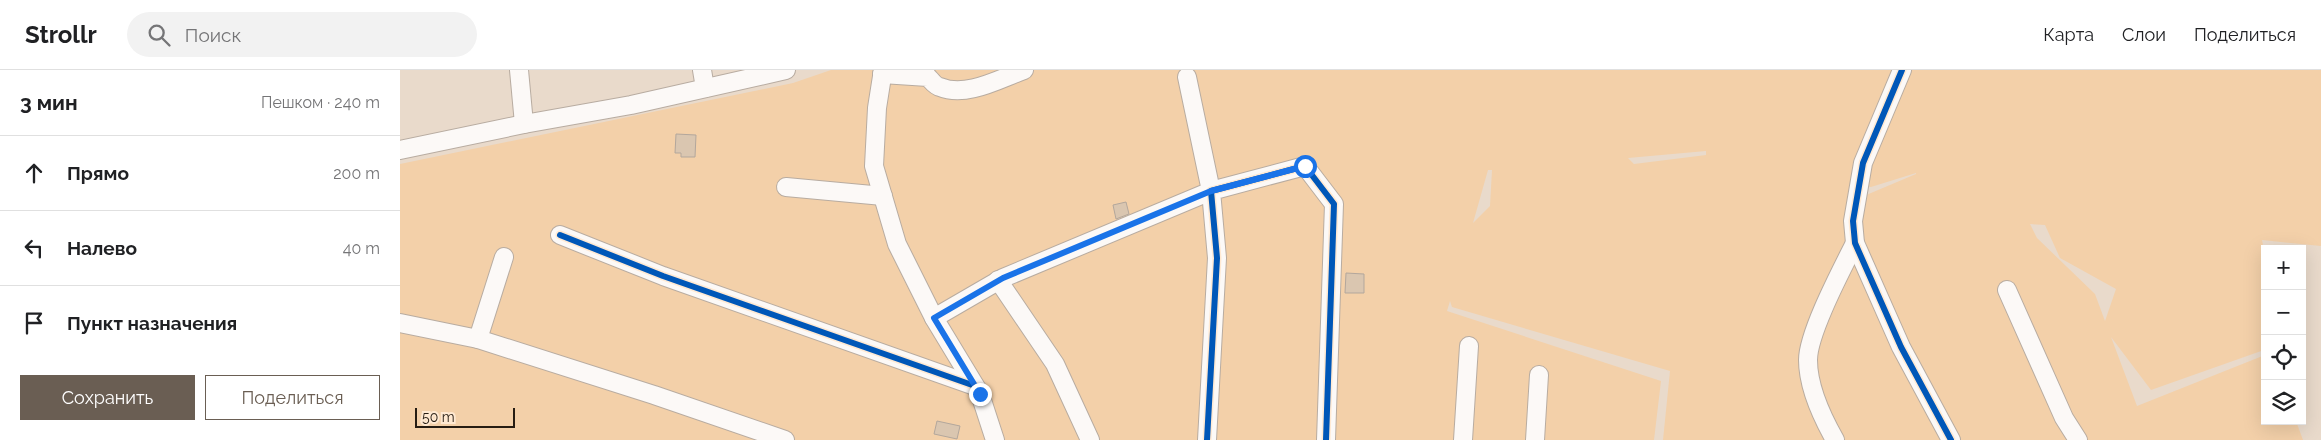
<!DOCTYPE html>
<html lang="ru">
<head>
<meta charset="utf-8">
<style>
	:root { --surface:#fff; --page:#f2f2f2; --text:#202124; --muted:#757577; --line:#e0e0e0; --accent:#6a5e53 }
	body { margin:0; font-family:Raleway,sans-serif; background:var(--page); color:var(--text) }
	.controls { position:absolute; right:15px; bottom:15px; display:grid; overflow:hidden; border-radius:0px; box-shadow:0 5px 20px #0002 }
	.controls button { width:45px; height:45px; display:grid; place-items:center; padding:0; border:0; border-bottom:1px solid var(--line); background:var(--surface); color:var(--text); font:25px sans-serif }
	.scale { position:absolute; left:15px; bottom:12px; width:100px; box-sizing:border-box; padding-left:5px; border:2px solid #261c12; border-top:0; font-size:14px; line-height:18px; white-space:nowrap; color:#261c12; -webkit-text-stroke:4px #ffe9d2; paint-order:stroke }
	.stop { position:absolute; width:15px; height:15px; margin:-11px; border:4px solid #1a73e8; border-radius:50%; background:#fff }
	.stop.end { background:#1a73e8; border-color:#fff; box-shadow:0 1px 5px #0008 }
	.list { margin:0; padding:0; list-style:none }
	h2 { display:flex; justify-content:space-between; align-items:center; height:65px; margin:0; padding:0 20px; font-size:21px }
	h2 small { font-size:16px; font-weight:400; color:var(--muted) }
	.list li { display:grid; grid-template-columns:32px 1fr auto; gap:15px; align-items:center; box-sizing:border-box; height:75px; padding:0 20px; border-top:1px solid var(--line) }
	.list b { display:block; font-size:19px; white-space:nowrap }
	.list em { font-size:16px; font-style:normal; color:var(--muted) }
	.actions { display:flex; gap:10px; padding:15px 20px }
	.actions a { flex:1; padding:11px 0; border:1px solid var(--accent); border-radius:0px; text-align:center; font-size:18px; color:var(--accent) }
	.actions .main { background:var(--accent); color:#fff }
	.icon { flex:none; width:28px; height:28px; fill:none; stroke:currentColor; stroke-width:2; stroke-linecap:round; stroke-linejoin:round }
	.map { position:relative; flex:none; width:1921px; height:370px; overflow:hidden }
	header { display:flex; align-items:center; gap:30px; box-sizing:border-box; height:70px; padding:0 25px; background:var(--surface); border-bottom:1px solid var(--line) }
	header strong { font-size:24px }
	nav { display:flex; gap:28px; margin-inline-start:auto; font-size:18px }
	.search { width:350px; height:45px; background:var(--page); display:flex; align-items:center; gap:12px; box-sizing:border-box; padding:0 18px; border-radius:28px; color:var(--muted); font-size:19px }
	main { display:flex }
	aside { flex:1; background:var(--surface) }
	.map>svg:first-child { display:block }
	.green { fill:#f3d0a9; fill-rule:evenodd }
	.building { fill:#dac6b0; stroke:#b3a79c }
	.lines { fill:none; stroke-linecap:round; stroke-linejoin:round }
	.minor-casing { stroke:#b8aca1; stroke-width:20 }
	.minor { stroke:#fcf9f7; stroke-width:18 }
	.cycleway-casing { stroke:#ffe9d2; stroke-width:9 }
	.cycleway { stroke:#0057b8; stroke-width:6 }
	.route { stroke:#1a73e8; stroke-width:6 }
</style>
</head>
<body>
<header>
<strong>Strollr</strong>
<div class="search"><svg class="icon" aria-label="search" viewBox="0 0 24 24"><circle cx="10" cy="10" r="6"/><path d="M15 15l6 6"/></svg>Поиск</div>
<nav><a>Карта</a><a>Слои</a><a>Поделиться</a></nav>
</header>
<main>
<aside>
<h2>3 мин<small>Пешком · 240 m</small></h2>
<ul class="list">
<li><svg class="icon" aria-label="ahead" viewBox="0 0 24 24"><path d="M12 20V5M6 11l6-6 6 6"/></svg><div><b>Прямо</b></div><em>200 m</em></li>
<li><svg class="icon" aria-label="left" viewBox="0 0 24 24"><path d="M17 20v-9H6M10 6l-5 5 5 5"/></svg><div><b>Налево</b></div><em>40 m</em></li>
<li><svg class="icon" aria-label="arrive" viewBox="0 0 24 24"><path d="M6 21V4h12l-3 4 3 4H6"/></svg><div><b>Пункт назначения</b></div></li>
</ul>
<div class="actions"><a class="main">Сохранить</a><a>Поделиться</a></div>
</aside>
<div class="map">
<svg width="1921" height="370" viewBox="0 0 1921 370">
	<rect width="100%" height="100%" fill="#e9dacb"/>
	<path class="green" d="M 431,0 L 1921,0 L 1921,176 L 1862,170 L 1865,186 L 1864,280 L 1751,320 L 1711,267 L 1737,336 L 1865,285 L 1865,351 L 1896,351 L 1903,370 L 1263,370 L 1270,301 L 1052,237 L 1050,231 L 1047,241 L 1261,311 L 1254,370 L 0,370 L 0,94 L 393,13 ZM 1306,81 L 1306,85 L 1234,94 L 1228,88 ZM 1088,100 L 1092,100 L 1090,136 L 1073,153 ZM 1516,103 L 1516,104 L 1452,131 L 1454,115 L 1471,117 ZM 1630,154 L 1645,155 L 1660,188 L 1716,219 L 1705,251 L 1695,224 L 1637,168 Z"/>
	<g class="building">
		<polygon points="276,64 296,65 295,87 281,87 281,83 275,83"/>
		<polygon points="726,132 729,144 716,149 713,135"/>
		<polygon points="946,203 964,204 964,223 945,223"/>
		<polygon points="537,351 560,356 557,369 534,364"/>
	</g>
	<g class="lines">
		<defs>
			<g id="minor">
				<polyline points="119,0 124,54"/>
				<polyline points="302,0 305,18"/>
				<polyline points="483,0 477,38 474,96 497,174 534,248 580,324 595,370"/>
				<polyline points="1502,0 1463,93 1453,151 1455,173 1501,277 1551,370"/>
				<path d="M 482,4 L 528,7 C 531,10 535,16 540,17 C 566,28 599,9 624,0"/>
				<polyline points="0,80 124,54 231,35 386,0"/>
				<polyline points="386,117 483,126"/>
				<polyline points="160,165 263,206 575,316"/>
				<polyline points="598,210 655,294 690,370"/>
				<polyline points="1607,220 1664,348 1678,370"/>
				<polyline points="534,248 603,208 811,121 787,7"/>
				<polyline points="0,253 78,269 104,187"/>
				<polyline points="78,269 254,325 385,370"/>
				<polyline points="807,370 817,188 811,121 905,96 934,134 926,370"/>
				<polyline points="1063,370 1069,276"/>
				<polyline points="1135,370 1139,305"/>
				<path d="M 1435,370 C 1422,347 1408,317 1408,290 C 1408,263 1442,199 1455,173"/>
			</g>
		</defs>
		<use href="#minor" class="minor-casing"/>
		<use href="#minor" class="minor"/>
		<defs>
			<g id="cycleway">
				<polyline points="1502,0 1463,93 1453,151 1455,173 1501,277 1551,370"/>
				<polyline points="160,165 263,206 575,316"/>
				<polyline points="807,370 817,188 811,121 905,96 934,134 926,370"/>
			</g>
		</defs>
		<use href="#cycleway" class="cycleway-casing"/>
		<use href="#cycleway" class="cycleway"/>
	</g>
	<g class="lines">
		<polyline class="route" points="580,324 534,248 603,208 811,121 905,96"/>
	</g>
</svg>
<div class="controls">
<button>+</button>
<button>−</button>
<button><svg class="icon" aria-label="locate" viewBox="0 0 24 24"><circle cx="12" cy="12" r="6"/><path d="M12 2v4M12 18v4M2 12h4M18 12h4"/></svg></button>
<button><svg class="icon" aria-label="layers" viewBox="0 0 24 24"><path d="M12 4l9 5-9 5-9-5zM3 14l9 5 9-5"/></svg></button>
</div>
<div class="scale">50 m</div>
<div class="stop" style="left:905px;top:96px"></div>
<div class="stop end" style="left:580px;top:324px"></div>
</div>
</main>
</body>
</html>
